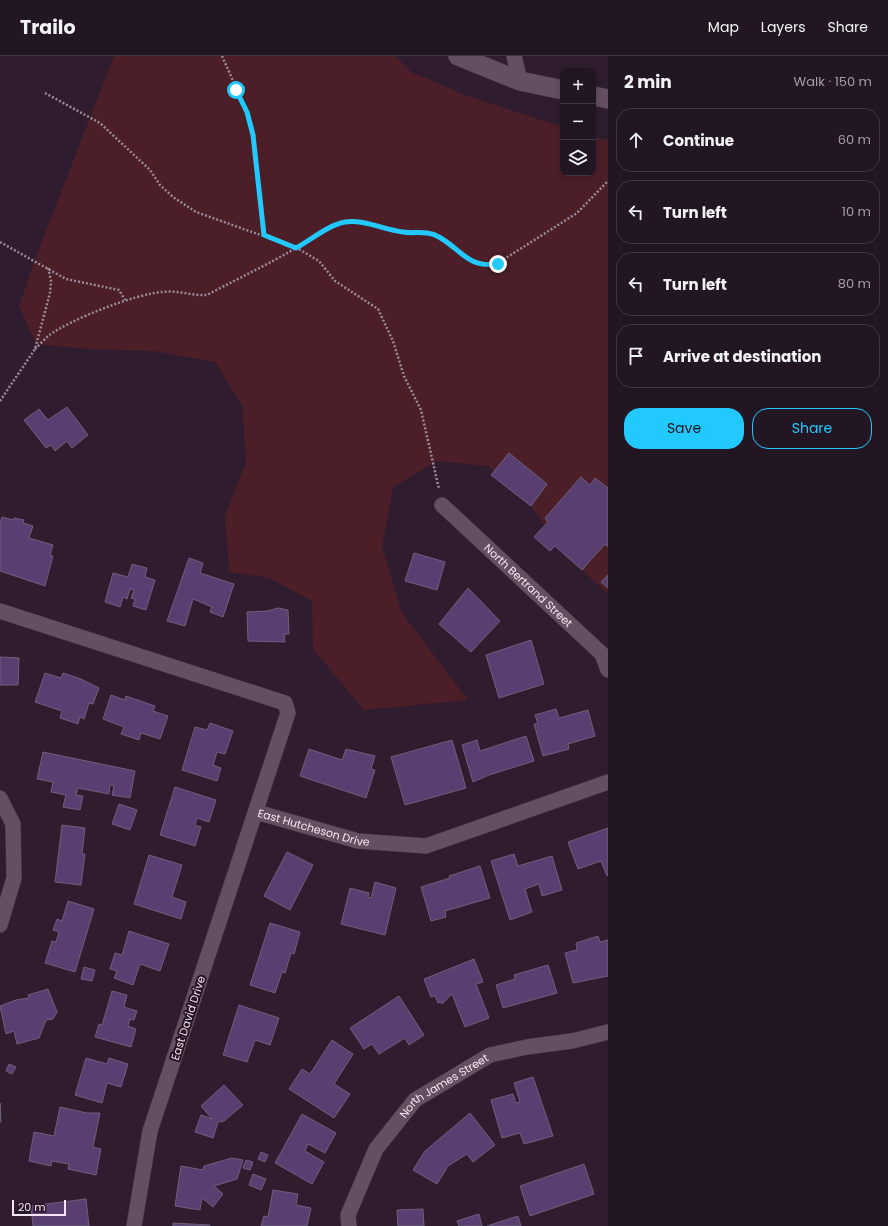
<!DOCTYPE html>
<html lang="en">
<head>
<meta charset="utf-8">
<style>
	:root { --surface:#231623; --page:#2b1f2b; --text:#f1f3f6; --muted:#a39fa6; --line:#403541; --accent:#22c9fe }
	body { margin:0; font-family:Poppins,sans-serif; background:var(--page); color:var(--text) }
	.controls { position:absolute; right:12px; top:12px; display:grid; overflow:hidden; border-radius:8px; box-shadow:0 2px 6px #0003 }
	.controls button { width:36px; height:36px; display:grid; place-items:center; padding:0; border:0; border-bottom:1px solid var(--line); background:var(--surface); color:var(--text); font:20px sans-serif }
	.scale { position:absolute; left:12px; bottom:10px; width:54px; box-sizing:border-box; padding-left:4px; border:2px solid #f4e7f3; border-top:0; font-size:11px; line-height:14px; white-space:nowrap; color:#f4e7f3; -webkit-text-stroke:3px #251325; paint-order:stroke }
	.stop { position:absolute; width:12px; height:12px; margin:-9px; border:3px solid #22c9fe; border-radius:50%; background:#fff }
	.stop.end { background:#22c9fe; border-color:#fff; box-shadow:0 1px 4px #0008 }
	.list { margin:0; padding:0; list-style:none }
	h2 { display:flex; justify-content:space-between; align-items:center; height:52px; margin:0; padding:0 16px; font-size:17px }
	h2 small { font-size:13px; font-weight:400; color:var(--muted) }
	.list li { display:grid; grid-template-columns:26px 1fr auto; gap:12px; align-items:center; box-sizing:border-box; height:64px; margin:0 8px 8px; padding:0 8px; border:1px solid var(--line); border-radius:16px }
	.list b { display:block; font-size:15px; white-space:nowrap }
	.list em { font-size:13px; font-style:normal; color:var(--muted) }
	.actions { display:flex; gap:8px; padding:12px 16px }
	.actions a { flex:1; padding:9px 0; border:1px solid var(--accent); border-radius:16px; text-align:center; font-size:14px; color:var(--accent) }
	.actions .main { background:var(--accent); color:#111 }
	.icon { flex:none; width:22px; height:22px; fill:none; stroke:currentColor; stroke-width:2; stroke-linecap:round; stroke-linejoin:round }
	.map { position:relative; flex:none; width:608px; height:1170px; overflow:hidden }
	header { display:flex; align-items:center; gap:24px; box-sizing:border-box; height:56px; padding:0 20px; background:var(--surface); border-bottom:1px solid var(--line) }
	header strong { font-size:19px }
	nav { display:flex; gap:22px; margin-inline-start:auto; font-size:14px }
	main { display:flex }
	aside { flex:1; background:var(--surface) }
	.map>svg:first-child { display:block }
	.green { fill:#4b1e28 }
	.building { fill:#593f71; stroke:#6d607a }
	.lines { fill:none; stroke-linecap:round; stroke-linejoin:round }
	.minor-casing { stroke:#483847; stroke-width:16 }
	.tertiary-casing { stroke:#483847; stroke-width:20 }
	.path { stroke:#9a8b99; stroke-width:2.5; stroke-dasharray:2 2; stroke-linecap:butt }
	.minor { stroke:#634e62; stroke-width:15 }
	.tertiary { stroke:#634e62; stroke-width:19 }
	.route { stroke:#22c9fe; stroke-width:5 }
	.labels { text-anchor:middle; stroke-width:4; stroke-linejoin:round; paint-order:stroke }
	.street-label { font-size:11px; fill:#f4e7f3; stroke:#251325 }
</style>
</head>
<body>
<header>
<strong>Trailo</strong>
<nav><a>Map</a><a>Layers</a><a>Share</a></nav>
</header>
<main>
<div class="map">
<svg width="608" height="1170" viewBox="0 0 608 1170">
	<rect width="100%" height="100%" fill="#2f1d2f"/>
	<polygon class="green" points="114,0 395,0 411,16 465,39 563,71 563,117 593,117 593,81 608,84 608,538 567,500 531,450 489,410 437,405 393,431 382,491 402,557 468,644 364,654 313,593 312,545 269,522 229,516 225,460 246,406 242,349 215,306 154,295 87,293 36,288 19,250 34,206"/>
	<g class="building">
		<polygon points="67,351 88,379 72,392 67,385 55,395 51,389 46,392 24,364 39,353 48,364"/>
		<polygon points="509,397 547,428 531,450 491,419"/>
		<polygon points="581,421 590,429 595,422 608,432 608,491 605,488 582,514 555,490 550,495 534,481 548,466 545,462"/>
		<polygon points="2,461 13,464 14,462 24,464 23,467 33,470 29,482 53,489 50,499 53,500 45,530 0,515 0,467"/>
		<polygon points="414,497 445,506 437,534 405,525"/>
		<polygon points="189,502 203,507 200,517 234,528 223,561 210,556 212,551 193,543 185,570 167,565"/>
		<polygon points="132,508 147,512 145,521 155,524 146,554 133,550 135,543 131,542 134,534 130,533 127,543 123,541 120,551 105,546 113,517 128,521"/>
		<polygon points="608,519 608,532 601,526"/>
		<polygon points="468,532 500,565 471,596 439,568"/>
		<polygon points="278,552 288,554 289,578 284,578 285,586 248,585 247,556 267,555"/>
		<polygon points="531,584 544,628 499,642 486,599"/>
		<polygon points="0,601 19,602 18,629 0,629"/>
		<polygon points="45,617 61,622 63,617 81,623 99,632 93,648 89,647 84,663 80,661 78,668 60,662 62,655 35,646"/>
		<polygon points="111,639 125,644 126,640 155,650 153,655 168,660 160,683 141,677 139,684 121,678 124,671 103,663"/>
		<polygon points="556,653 559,662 588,654 595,680 568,688 569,693 543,700 534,668 538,668 535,659"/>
		<polygon points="210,667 233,675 225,698 217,696 213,709 221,712 217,725 182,714 195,671 207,674"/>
		<polygon points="526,680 534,705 489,719 473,726 462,689 477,684 480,695"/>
		<polygon points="452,684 466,732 405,749 391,701"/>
		<polygon points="309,693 342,704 346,693 375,700 371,713 375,714 366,742 300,720"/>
		<polygon points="43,696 135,715 130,742 112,739 114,730 110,729 109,738 78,732 76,739 83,740 80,754 63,751 66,739 51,736 53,726 37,723"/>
		<polygon points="175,731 216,744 209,766 197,762 195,769 201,771 195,790 160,779"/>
		<polygon points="119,748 137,754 130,774 112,768"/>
		<polygon points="62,769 85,772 82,798 85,798 81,829 55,826"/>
		<polygon points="608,772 608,819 607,820 601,805 578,813 568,786"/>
		<polygon points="287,796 313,809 290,854 264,840"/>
		<polygon points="514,798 518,810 552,800 562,834 542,840 539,828 525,833 532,856 510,864 491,805"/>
		<polygon points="149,799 182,809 172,841 186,846 181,863 134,848"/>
		<polygon points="480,810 490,842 445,855 446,861 431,865 421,831 450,822 449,820"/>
		<polygon points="375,826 396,832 385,879 341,868 350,832 369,837 368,841 371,842"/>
		<polygon points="68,845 94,853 75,916 45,907 52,885 56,886 59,876 53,874 57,863 62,865"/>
		<polygon points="270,867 300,876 294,898 291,897 285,917 282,916 275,937 250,929"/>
		<polygon points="129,875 169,888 160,915 140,908 133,929 114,922 117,915 110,913 115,897 122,899"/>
		<polygon points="598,880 600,886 608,884 608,920 573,927 565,897 577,894 576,887"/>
		<polygon points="474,903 483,926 476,928 489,962 465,971 452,938 442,948 441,946 438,947 435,940 431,941 424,923"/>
		<polygon points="548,909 557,937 503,952 496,929 515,923 514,919"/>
		<polygon points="84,911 95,914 92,925 81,923"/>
		<polygon points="48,933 57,956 53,963 46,964 39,982 17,988 14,975 6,978 0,950 16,944 29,942 28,939"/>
		<polygon points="112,935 127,939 124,951 137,955 134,964 130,963 128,970 136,973 131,991 95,981 99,968 102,969"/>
		<polygon points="399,940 424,979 409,989 405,982 379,998 372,988 364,993 350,972"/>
		<polygon points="239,949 279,962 270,989 255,984 247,1006 223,999"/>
		<polygon points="332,984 353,998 334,1028 350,1038 334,1062 289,1033 302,1013 310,1018"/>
		<polygon points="86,1002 107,1008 109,1002 128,1008 121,1031 107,1027 102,1047 75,1039"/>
		<polygon points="9,1008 16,1011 12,1018 6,1015"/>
		<polygon points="533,1021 553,1080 524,1088 520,1077 502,1082 491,1044 513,1038 516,1047 520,1046 514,1027"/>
		<polygon points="224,1029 243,1049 224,1065 218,1066 213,1082 195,1076 201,1059 212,1063 201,1050"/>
		<polygon points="0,1047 1,1066 0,1066"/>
		<polygon points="60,1051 87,1057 100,1057 93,1091 101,1093 96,1119 68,1113 69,1108 52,1105 51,1110 29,1105 34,1076 54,1080"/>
		<polygon points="470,1057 495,1089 473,1106 467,1098 448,1110 437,1128 413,1114 425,1095"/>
		<polygon points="302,1058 336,1077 325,1097 308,1088 305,1095 324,1106 312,1128 275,1107"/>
		<polygon points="261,1096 268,1099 265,1106 258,1103"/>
		<polygon points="232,1102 243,1104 237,1123 214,1130 223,1138 213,1151 202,1142 200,1154 175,1150 181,1110 203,1114 204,1110"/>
		<polygon points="246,1104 253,1106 250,1114 243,1112"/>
		<polygon points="584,1108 594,1138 530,1160 520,1130"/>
		<polygon points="253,1118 266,1123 261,1134 249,1129"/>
		<polygon points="273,1134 298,1138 296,1149 311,1152 307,1170 261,1170 264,1160 268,1161"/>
		<polygon points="86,1143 89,1170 33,1170 31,1150"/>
		<polygon points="423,1153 424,1170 398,1170 397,1154"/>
		<polygon points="479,1158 482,1170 459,1170 457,1165"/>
		<polygon points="518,1160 521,1170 487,1170"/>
		<polygon points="173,1167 210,1169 210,1170 173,1170"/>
	</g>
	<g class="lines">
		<defs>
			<g id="minor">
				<polyline points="514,0 520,25"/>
				<path id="s1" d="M 442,449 L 602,598 L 608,614"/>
				<polyline points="0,555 285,647 288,657 150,1075 134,1170"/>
				<polyline points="0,742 13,768 14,822 0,869"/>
				<path id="s2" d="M 256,756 L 358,785 L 426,790 L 608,726"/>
				<path id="s3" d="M 349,1170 L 348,1159 L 376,1093 L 415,1044 L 490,999 L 527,991 L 572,985 L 608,976"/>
			</g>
			<g id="tertiary">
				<polyline points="458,0 520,25 563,34"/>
				<polyline points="593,40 608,43"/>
			</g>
		</defs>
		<use href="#minor" class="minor-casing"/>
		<use href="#tertiary" class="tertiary-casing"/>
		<g class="path">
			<polyline points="222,0 247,56 253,79 264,179"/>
			<polyline points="45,37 100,67 150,114 160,129 173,141 196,156 297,192 319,205 335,225 378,253 393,285 404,320 421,354 439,433"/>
			<polyline points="0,186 66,223 119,234 125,244"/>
			<path d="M 35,293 C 39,289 44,284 48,280 C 69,264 135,238 162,236 C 178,234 192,240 207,239 C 237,223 267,209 296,192 C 312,184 327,170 344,166 C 360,163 385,174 401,176 C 410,177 419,174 428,177 C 457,186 464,212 498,207 L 577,157 L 608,125"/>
			<polyline points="0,345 35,293 50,237 51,225 48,211"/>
		</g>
		<use href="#minor" class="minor"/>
		<use href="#tertiary" class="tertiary"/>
	</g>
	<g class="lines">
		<path class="route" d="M 236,34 L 247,56 L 253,79 L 264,179 L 296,192 C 311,184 328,169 345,166 C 364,163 384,174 403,176 C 415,178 427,174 439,181 C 462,194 467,212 498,208"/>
	</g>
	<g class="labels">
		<g class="street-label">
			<text dy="4" stroke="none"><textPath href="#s1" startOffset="118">North Bertrand Street</textPath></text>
			<text dy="4" stroke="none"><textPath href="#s2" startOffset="60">East Hutcheson Drive</textPath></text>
			<text transform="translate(188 962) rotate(-72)" y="4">East David Drive</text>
			<text dy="4" stroke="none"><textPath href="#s3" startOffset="177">North James Street</textPath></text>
		</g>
	</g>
</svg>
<div class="controls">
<button>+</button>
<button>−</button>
<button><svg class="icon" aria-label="layers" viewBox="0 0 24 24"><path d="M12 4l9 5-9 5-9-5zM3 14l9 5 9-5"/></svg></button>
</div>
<div class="scale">20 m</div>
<div class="stop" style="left:236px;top:34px"></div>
<div class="stop end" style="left:498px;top:208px"></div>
</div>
<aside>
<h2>2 min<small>Walk · 150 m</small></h2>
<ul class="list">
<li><svg class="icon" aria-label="ahead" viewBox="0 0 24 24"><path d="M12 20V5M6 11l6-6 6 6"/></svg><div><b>Continue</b></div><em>60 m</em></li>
<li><svg class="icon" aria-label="left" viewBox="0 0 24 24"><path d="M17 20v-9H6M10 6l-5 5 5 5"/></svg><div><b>Turn left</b></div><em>10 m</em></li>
<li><svg class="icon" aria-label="left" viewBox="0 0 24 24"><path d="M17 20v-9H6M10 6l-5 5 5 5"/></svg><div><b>Turn left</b></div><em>80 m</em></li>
<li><svg class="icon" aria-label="arrive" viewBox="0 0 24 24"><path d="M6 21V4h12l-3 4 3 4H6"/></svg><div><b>Arrive at destination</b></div></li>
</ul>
<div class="actions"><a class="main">Save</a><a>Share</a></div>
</aside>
</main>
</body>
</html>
